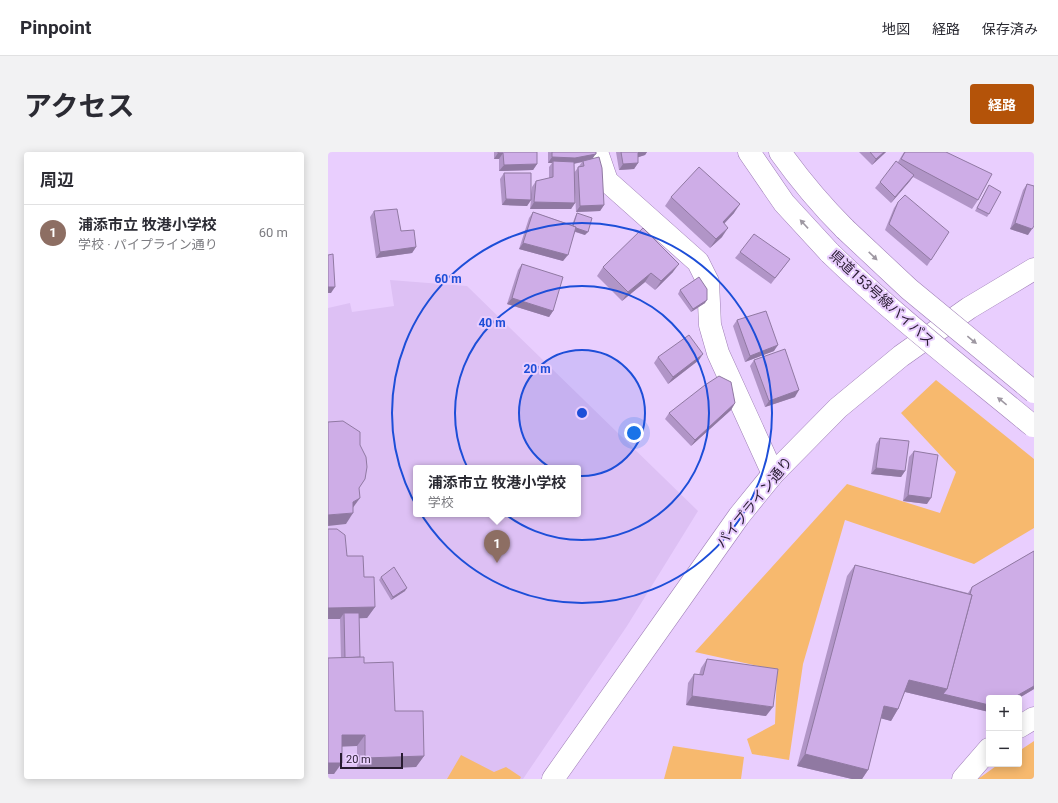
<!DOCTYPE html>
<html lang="ja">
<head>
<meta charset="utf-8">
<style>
	:root { --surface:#fff; --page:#f2f2f3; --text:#2b2b33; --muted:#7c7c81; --line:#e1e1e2; --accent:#b45309 }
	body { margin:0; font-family:Roboto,"Noto Sans JP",sans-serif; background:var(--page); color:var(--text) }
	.controls { position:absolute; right:12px; bottom:12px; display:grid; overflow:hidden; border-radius:4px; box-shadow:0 2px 10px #0003 }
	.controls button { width:36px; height:36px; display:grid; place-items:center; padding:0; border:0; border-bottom:1px solid var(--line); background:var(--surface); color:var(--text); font:20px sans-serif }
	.scale { position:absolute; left:12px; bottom:10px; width:63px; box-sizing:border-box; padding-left:4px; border:2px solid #281b31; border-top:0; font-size:11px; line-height:14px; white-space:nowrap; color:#281b31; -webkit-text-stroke:3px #e9cefe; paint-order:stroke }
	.you { position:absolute; left:306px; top:281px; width:14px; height:14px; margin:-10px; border:3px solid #fff; border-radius:50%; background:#1a73e8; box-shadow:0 0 0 6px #1a73e833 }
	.badge { display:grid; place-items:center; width:26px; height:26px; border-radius:50%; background:var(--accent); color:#fff; font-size:13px; font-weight:700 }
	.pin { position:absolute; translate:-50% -33px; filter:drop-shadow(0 1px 2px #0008) }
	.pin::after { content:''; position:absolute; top:21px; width:14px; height:12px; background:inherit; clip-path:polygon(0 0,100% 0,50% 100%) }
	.popup { position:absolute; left:85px; top:313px; width:168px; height:52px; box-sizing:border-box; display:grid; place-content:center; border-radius:4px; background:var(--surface); filter:drop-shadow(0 1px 3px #0005); font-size:13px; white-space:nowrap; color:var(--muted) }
	.popup b { font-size:15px; color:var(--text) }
	.popup::after { content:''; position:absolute; left:50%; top:100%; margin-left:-8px; border:8px solid transparent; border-top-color:var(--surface) }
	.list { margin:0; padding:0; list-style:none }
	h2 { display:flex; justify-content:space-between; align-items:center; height:52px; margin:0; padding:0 16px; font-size:17px }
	h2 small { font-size:13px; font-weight:400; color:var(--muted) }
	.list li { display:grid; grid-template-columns:26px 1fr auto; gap:12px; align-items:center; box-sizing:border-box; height:56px; padding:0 16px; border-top:1px solid var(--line) }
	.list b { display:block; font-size:15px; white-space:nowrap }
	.list p { margin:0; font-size:13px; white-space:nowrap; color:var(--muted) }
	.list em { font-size:13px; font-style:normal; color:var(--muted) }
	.map { position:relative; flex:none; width:706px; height:627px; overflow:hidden; border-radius:4px }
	header { display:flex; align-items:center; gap:24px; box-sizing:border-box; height:56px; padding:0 20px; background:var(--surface); border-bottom:1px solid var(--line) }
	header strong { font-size:19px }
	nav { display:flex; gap:22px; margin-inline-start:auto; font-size:14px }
	.intro { display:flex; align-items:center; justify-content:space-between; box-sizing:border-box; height:96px; padding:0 24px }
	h1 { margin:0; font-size:28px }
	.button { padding:10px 18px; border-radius:4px; background:var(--accent); color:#fff; font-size:14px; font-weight:700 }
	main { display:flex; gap:24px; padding:0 24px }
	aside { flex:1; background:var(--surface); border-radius:4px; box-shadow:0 2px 10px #0003 }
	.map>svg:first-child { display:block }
	.built { fill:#ddc0f4; fill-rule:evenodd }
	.green { fill:#f7b96e }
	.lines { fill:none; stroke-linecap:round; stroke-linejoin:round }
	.minor-casing { stroke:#9e7eb6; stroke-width:23 }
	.major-casing { stroke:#9e7eb6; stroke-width:23 }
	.minor { stroke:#fff; stroke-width:22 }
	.major { stroke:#fff; stroke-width:22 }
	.major-bridge-casing { stroke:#9e7eb6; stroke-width:23; stroke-linecap:butt }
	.major-bridge { stroke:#fff; stroke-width:22 }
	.wall { fill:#b195c7 }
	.shaded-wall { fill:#9079a2 }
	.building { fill:#ceade7; stroke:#9079a2 }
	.oneway { fill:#9e98a2 }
	.ring { fill:none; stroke:#1d4ed8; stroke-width:2 }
	.labels { text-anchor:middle; stroke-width:4; stroke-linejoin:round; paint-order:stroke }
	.street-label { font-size:14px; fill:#281b31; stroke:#e9cefe }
	.centre { fill:#1d4ed8; stroke:#e9cefe; stroke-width:2 }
	.ring-label { font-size:12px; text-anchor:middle; font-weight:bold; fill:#1d4ed8; stroke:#e9cefe; stroke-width:4; stroke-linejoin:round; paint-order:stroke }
</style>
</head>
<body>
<header>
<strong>Pinpoint</strong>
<nav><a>地図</a><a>経路</a><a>保存済み</a></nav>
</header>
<div class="intro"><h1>アクセス</h1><a class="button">経路</a></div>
<main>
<aside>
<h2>周辺<small></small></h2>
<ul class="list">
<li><span class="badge" style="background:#8d6e63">1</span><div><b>浦添市立 牧港小学校</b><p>学校 · パイプライン通り</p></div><em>60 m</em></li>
</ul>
</aside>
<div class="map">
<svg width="706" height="627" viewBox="0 0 706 627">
	<rect width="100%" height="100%" fill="#e9cefe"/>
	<path class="built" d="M 62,128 L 139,134 L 370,359 L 299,474 L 195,627 L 0,627 L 0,156 L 22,151 L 24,160 L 66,154 ZM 88,316 L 250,316 L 250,362 L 88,362 Z"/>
	<g class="green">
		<polygon points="608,228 706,307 706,376 646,412 517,368 475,512 461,608 424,602 419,587 447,572 449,518 367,500 519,332 612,361 628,320 573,261"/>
		<polygon points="706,589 706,627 650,627 671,612 691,612 691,599"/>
		<polygon points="345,594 416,605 413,627 336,627"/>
		<polygon points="133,603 166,620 178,615 193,625 192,627 119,627"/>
	</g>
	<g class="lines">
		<defs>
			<g id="minor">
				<polyline points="269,0 279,29 370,110 380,130 382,173 390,201 445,322"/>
				<polyline points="691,575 706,566"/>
				<polyline points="635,627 661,597"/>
			</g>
			<g id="major">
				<polyline points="421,0 456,51 502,101"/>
				<path d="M 452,0 C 472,28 493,53 517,77"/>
				<polyline points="225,627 411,364 445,322 510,256 573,204 641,156 706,117"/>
			</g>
		</defs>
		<use href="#minor" class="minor-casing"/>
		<use href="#major" class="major-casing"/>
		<use href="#minor" class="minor"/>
		<use href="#major" class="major"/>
		<defs>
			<g id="major-bridge">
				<polyline points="517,77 581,137 706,240"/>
				<path d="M 502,101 C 566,163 636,217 705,274"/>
			</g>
		</defs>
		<use href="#major-bridge" class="major-bridge-casing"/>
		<use href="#major-bridge" class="major-bridge"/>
	</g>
	<g class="wall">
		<polygon points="166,0 209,0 209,12 205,18 171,19 171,7 166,7"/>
		<polygon points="220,0 268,0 265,6 276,53 272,59 248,60 246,21 254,10 246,12 247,51 243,57 202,57 203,48 199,54 174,53 172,27 176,21 203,42 204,35 208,29 221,26 221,15 224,11 220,11"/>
		<polygon points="288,0 319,0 317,3 310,5 310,11 306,17 291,18"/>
		<polygon points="531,0 558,0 544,13"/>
		<polygon points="576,0 618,0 650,48 644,57 585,25 563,51 547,36 552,30 570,10"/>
		<polygon points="699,32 700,83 682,77 695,38"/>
		<polygon points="661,33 661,62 659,65 647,59"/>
		<polygon points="343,45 406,61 396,72 394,85 382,96 337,54"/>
		<polygon points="570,50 603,108 599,114 557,78 566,56"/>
		<polygon points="46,59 73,79 88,95 84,101 48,106 42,65"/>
		<polygon points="205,60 244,73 247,65 249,61 257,83 247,80 235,109 191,97 201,66"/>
		<polygon points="412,100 462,107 443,132 407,106"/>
		<polygon points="194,112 225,159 221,165 179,152 190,118"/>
		<polygon points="275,115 345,120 327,138 317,130 294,149 269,124"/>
		<polygon points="352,138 377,151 363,160 350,142"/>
		<polygon points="409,168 446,199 417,210 405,174"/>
		<polygon points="330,205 371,208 340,232 326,211"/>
		<polygon points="426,208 467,245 437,255 422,214"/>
		<polygon points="407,251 403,258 363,294 337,267 341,261"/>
		<polygon points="552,286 577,319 573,325 543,322 548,292"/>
		<polygon points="586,299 599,352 575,349 581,305"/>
		<polygon points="706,399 706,537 691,546 661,560 577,540 570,557 563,569 553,566 540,618 534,627 524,627 469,614 519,424 527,413 640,441 644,435"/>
		<polygon points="19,404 36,425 47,455 39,466 31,466 32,505 96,604 88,615 29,617 29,594 14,594 6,622 0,622 0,506 13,506 12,467"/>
		<polygon points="53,425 77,439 63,448 51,428"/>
		<polygon points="379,507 438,564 358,553 360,531 366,522 371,523 373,516"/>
	</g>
	<g class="shaded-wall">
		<polygon points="311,0 319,0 317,3 305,7 310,1"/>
		<polygon points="556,0 558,0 544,13 548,7"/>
		<polygon points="170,1 175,1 171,7 166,7"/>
		<polygon points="268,2 263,8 255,9 254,10 243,12 225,9 224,11 220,11 224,5"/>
		<polygon points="310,11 306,17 291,18 295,12"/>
		<polygon points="209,12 205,18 171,19 176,13"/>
		<polygon points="586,23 582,29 563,51 567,45"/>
		<polygon points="178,47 203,48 199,54 174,53"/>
		<polygon points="206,50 247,51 243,57 202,57"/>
		<polygon points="412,52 406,61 389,79 395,70"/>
		<polygon points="276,53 272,59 248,60 252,54"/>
		<polygon points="687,71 704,77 700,83 682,77"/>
		<polygon points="245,75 260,80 257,83 243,78"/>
		<polygon points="400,76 394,85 382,96 388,87"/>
		<polygon points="195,91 240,103 235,109 191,97"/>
		<polygon points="88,95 84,101 48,106 52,100"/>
		<polygon points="351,112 345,120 327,138 333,129"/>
		<polygon points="323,121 317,130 294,149 300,140"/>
		<polygon points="0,135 7,135 3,141 0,141"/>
		<polygon points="184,146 225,159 221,165 179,152"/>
		<polygon points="379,148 377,151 363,160 365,157"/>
		<polygon points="450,193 446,199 417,210 422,204"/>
		<polygon points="375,202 371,208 340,232 345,225"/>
		<polygon points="471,238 467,245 437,255 441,249"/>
		<polygon points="407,251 403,258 363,294 367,288"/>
		<polygon points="548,316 577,319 573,325 543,322"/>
		<polygon points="580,343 603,346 599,352 575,349"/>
		<polygon points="32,346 24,357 25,350"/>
		<polygon points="25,361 18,372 0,374 0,363"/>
		<polygon points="79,436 77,439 63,448 65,445"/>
		<polygon points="47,455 39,466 16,467 16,461 12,467 0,467 0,456"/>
		<polygon points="581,528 619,537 661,553 661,560 573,539"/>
		<polygon points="706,534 706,537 691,546 685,546"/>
		<polygon points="364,544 445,555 438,564 358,553"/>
		<polygon points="556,554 570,557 563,569 548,565"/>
		<polygon points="14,583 37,583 29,594 6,595"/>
		<polygon points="477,602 540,618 534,627 524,627 469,614"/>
		<polygon points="96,604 88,615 29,617 37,606"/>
		<polygon points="0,611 14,611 6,622 0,622"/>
	</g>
	<g class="building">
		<polygon points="170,0 209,0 209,12 176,13 175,1 170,1"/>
		<polygon points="224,0 268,0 268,2 247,6 224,5"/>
		<polygon points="293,0 311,0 310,1 310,11 295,12"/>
		<polygon points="542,0 556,0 548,7"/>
		<polygon points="577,0 618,0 664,22 650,48 573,7"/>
		<polygon points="271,5 274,16 276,53 252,54 250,15 256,14 255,9"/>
		<polygon points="225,9 246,10 247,51 206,50 208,29 225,25"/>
		<polygon points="568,9 586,23 567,45 552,30"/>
		<polygon points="371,15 412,52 395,70 400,76 388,87 343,45"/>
		<polygon points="176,21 203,21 203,48 178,47"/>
		<polygon points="699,32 706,34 706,74 704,77 687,71"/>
		<polygon points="661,33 673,40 661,62 649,56"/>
		<polygon points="577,43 621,80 603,108 561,72 570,50"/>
		<polygon points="69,57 73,79 86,78 88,95 52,100 46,59"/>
		<polygon points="205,60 248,75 240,103 195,91"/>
		<polygon points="249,61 264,66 260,80 248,76 248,75 245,74"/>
		<polygon points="315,76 351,112 333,129 323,121 300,140 275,115"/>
		<polygon points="426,82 462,107 447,126 412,100"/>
		<polygon points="5,102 7,135 0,135 0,103"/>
		<polygon points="194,112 235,125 225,159 184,146"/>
		<polygon points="371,125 379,137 379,148 365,157 352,138"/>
		<polygon points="438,159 450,193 422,204 409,168"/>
		<polygon points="361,183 375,202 345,225 330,205"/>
		<polygon points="457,197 471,238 441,249 426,208"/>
		<polygon points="391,224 403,230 407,251 367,288 341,261 377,233"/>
		<polygon points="15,269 32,280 32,293 38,305 39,315 37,327 31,336 32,346 25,350 25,361 0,363 0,270"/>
		<polygon points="552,286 581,289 577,319 548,316"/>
		<polygon points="586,299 610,303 603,346 580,343"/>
		<polygon points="0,377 9,377 17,383 19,404 35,404 36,425 46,425 47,455 0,456"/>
		<polygon points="706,399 706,534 685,546 661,546 661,553 615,542 619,537 644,443 642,442 644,435"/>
		<polygon points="527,413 644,443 619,537 581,528 570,557 556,554 540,618 477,602"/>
		<polygon points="66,415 79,436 65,445 53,425"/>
		<polygon points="16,461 31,461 32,505 17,506"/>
		<polygon points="36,505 36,511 65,510 67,559 95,559 96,604 37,606 37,583 14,583 14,611 0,611 0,506"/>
		<polygon points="379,507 450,517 445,555 364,544 366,522 375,523"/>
	</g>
	<defs><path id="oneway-solid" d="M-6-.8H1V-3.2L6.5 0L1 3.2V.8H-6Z"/></defs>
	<g class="oneway">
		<use href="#oneway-solid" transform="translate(476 72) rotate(-133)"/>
		<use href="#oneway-solid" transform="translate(545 104) rotate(44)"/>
		<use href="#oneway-solid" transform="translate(644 188) rotate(39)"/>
		<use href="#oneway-solid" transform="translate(674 249) rotate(-141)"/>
	</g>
	<circle cx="254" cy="261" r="63" fill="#1d4ed8" fill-opacity=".12"/>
	<g class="ring">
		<circle cx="254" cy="261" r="63"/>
		<circle cx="254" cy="261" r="127"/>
		<circle cx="254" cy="261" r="190"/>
	</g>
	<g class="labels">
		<g class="street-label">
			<text transform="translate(554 146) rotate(42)" y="5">県道153号線バイパス</text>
			<text transform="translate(426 350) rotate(-51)" y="5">パイプライン通り</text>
		</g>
	</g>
	<circle cx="254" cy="261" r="6" class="centre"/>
	<g class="ring-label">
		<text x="120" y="131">60 m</text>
		<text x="164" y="175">40 m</text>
		<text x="209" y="221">20 m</text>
	</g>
</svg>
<div class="controls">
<button>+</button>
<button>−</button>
</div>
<div class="scale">20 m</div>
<div class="you"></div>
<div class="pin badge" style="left:169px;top:411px;background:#8d6e63">1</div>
<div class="popup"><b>浦添市立 牧港小学校</b>学校</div>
</div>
</main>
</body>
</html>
